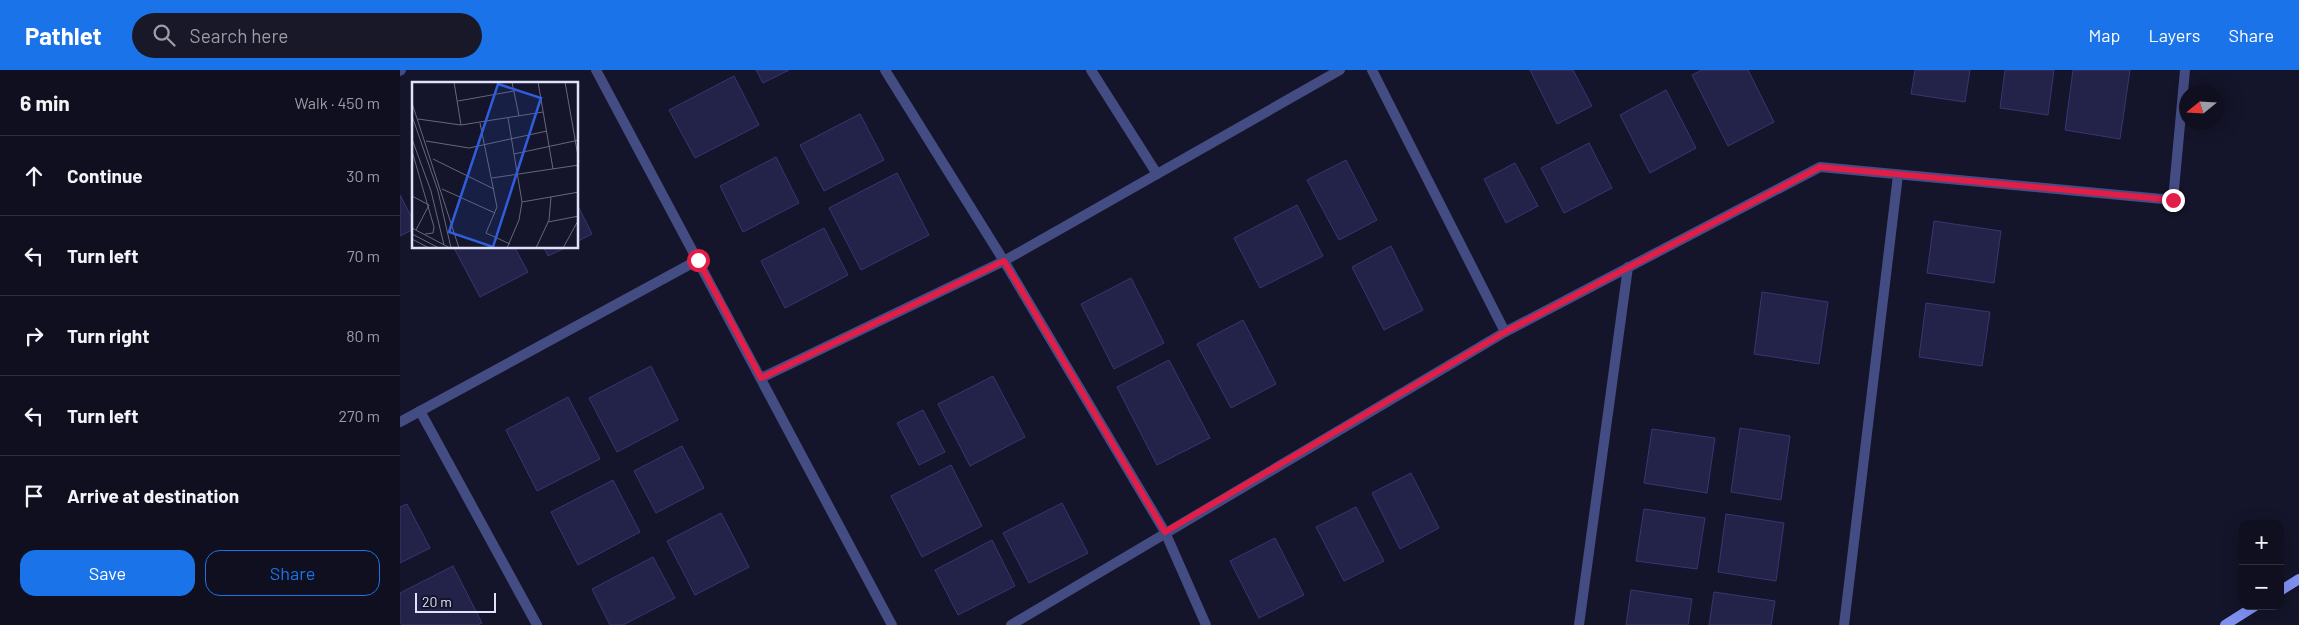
<!DOCTYPE html>
<html lang="en">
<head>
<meta charset="utf-8">
<style>
	:root { --surface:#0f0f20; --page:#181829; --text:#f1f3f6; --muted:#9b9ca5; --line:#2f2f3e; --accent:#1a73e8 }
	body { margin:0; font-family:Barlow,sans-serif; background:var(--page); color:var(--text) }
	.controls { position:absolute; right:15px; bottom:15px; display:grid; overflow:hidden; border-radius:10px; box-shadow:0 5px 20px #0002 }
	.controls button { width:45px; height:45px; display:grid; place-items:center; padding:0; border:0; border-bottom:1px solid var(--line); background:var(--surface); color:var(--text); font:25px sans-serif }
	.compass { position:absolute; left:1779px; top:15px; width:45px; height:45px; border-radius:50%; background:var(--surface); box-shadow:0 5px 20px #0002; rotate:252deg }
	.scale { position:absolute; left:15px; bottom:12px; width:81px; box-sizing:border-box; padding-left:5px; border:2px solid #e0e2fc; border-top:0; font-size:14px; line-height:18px; white-space:nowrap; color:#e0e2fc; -webkit-text-stroke:4px #14142a; paint-order:stroke }
	.stop { position:absolute; width:15px; height:15px; margin:-11px; border:4px solid #e11d48; border-radius:50%; background:#fff }
	.stop.end { background:#e11d48; border-color:#fff; box-shadow:0 1px 5px #0008 }
	.list { margin:0; padding:0; list-style:none }
	h2 { display:flex; justify-content:space-between; align-items:center; height:65px; margin:0; padding:0 20px; font-size:21px }
	h2 small { font-size:16px; font-weight:400; color:var(--muted) }
	.list li { display:grid; grid-template-columns:32px 1fr auto; gap:15px; align-items:center; box-sizing:border-box; height:80px; padding:0 20px; border-top:1px solid var(--line) }
	.list b { display:block; font-size:19px; white-space:nowrap }
	.list em { font-size:16px; font-style:normal; color:var(--muted) }
	.actions { display:flex; gap:10px; padding:15px 20px }
	.actions a { flex:1; padding:11px 0; border:1px solid var(--accent); border-radius:15px; text-align:center; font-size:18px; color:var(--accent) }
	.actions .main { background:var(--accent); color:#fff }
	.icon { flex:none; width:28px; height:28px; fill:none; stroke:currentColor; stroke-width:2; stroke-linecap:round; stroke-linejoin:round }
	.map { position:relative; flex:none; width:1899px; height:555px; overflow:hidden }
	header { display:flex; align-items:center; gap:30px; box-sizing:border-box; height:70px; padding:0 25px; background:var(--accent); color:#fff }
	header strong { font-size:24px }
	nav { display:flex; gap:28px; margin-inline-start:auto; font-size:18px }
	.search { width:350px; height:45px; background:var(--page); display:flex; align-items:center; gap:12px; box-sizing:border-box; padding:0 18px; border-radius:28px; color:var(--muted); font-size:19px }
	main { display:flex }
	aside { flex:1; background:var(--surface) }
	.map>svg:first-child { display:block }
	.building { fill:#232249; stroke:#383673 }
	.lines { fill:none; stroke-linecap:round; stroke-linejoin:round }
	.street { stroke:#444c84; stroke-width:10 }
	.secondary { stroke:#8191f2; stroke-width:10 }
	.route { stroke:#e11d48; stroke-width:6 }
	.inset-road { fill:none; stroke:#66667e; stroke-width:1 }
	.view { fill:#305ddc; fill-opacity:0.15; stroke:#305ddc; stroke-width:2.5 }
	.inset-edge { fill:none; stroke:#e0e2fc; stroke-width:2.5 }
</style>
</head>
<body>
<header>
<strong>Pathlet</strong>
<div class="search"><svg class="icon" aria-label="search" viewBox="0 0 24 24"><circle cx="10" cy="10" r="6"/><path d="M15 15l6 6"/></svg>Search here</div>
<nav><a>Map</a><a>Layers</a><a>Share</a></nav>
</header>
<main>
<aside>
<h2>6 min<small>Walk · 450 m</small></h2>
<ul class="list">
<li><svg class="icon" aria-label="ahead" viewBox="0 0 24 24"><path d="M12 20V5M6 11l6-6 6 6"/></svg><div><b>Continue</b></div><em>30 m</em></li>
<li><svg class="icon" aria-label="left" viewBox="0 0 24 24"><path d="M17 20v-9H6M10 6l-5 5 5 5"/></svg><div><b>Turn left</b></div><em>70 m</em></li>
<li><svg class="icon" aria-label="right" viewBox="0 0 24 24"><path d="M7 20v-9h11M14 6l5 5-5 5"/></svg><div><b>Turn right</b></div><em>80 m</em></li>
<li><svg class="icon" aria-label="left" viewBox="0 0 24 24"><path d="M17 20v-9H6M10 6l-5 5 5 5"/></svg><div><b>Turn left</b></div><em>270 m</em></li>
<li><svg class="icon" aria-label="arrive" viewBox="0 0 24 24"><path d="M6 21V4h12l-3 4 3 4H6"/></svg><div><b>Arrive at destination</b></div></li>
</ul>
<div class="actions"><a class="main">Save</a><a>Share</a></div>
</aside>
<div class="map">
<svg width="1899" height="555" viewBox="0 0 1899 555">
	<rect width="100%" height="100%" fill="#14142a"/>
	<g class="building">
		<polygon points="356,0 389,0 363,13"/>
		<polygon points="1130,0 1173,0 1192,36 1157,54"/>
		<polygon points="1302,0 1348,0 1374,52 1328,76 1292,5"/>
		<polygon points="1515,0 1570,0 1565,32 1511,24"/>
		<polygon points="1605,0 1654,0 1648,45 1600,38"/>
		<polygon points="1673,0 1730,0 1720,69 1665,60"/>
		<polygon points="334,6 359,55 295,88 269,40"/>
		<polygon points="1266,20 1296,78 1250,103 1220,45"/>
		<polygon points="460,44 484,90 424,121 400,75"/>
		<polygon points="1189,73 1212,118 1164,143 1141,98"/>
		<polygon points="376,87 399,133 343,162 320,116"/>
		<polygon points="946,90 977,150 939,170 907,110"/>
		<polygon points="1115,93 1138,136 1106,153 1084,109"/>
		<polygon points="497,103 529,165 461,200 429,138"/>
		<polygon points="0,125 14,152 14,159 0,166"/>
		<polygon points="897,135 923,186 860,218 834,168"/>
		<polygon points="178,136 192,164 178,171"/>
		<polygon points="1534,151 1601,161 1594,213 1527,203"/>
		<polygon points="424,158 448,205 385,238 361,191"/>
		<polygon points="991,176 1023,240 984,260 952,197"/>
		<polygon points="54,178 115,178 128,202 80,227"/>
		<polygon points="144,178 165,178 148,186"/>
		<polygon points="731,208 764,273 714,299 681,234"/>
		<polygon points="1362,222 1428,232 1419,294 1354,284"/>
		<polygon points="1526,233 1590,242 1582,296 1519,287"/>
		<polygon points="843,250 876,314 831,338 797,274"/>
		<polygon points="769,290 810,368 757,395 717,317"/>
		<polygon points="251,296 278,350 217,382 189,328"/>
		<polygon points="593,306 625,367 570,396 538,334"/>
		<polygon points="168,327 200,389 137,421 106,360"/>
		<polygon points="523,340 545,382 519,395 497,353"/>
		<polygon points="1340,358 1390,366 1381,430 1331,422"/>
		<polygon points="1252,359 1315,368 1307,423 1244,413"/>
		<polygon points="282,376 304,418 256,443 234,401"/>
		<polygon points="551,395 582,456 522,487 491,426"/>
		<polygon points="1011,403 1039,458 1000,479 972,423"/>
		<polygon points="213,410 240,462 178,495 151,442"/>
		<polygon points="662,433 688,483 629,513 603,463"/>
		<polygon points="7,434 30,478 0,493 0,437"/>
		<polygon points="956,437 984,491 944,511 916,457"/>
		<polygon points="1244,439 1305,448 1297,499 1236,491"/>
		<polygon points="321,443 349,497 295,525 267,471"/>
		<polygon points="1326,444 1384,453 1376,511 1318,502"/>
		<polygon points="875,468 904,525 859,548 830,491"/>
		<polygon points="592,470 615,516 558,545 535,500"/>
		<polygon points="253,487 275,528 223,555 210,555 192,519"/>
		<polygon points="53,496 82,553 78,555 2,555 0,551 0,523"/>
		<polygon points="1231,520 1292,529 1288,555 1226,555"/>
		<polygon points="1314,522 1375,531 1371,555 1309,555"/>
	</g>
	<g class="lines">
		<g class="street">
			<polyline points="196,0 492,555"/>
			<polyline points="485,0 604,191 765,462 806,555"/>
			<polyline points="691,0 757,104"/>
			<polyline points="972,0 1105,262"/>
			<polyline points="0,1 1,0"/>
			<polyline points="361,308 604,191 940,0"/>
			<polyline points="20,341 137,555"/>
			<polyline points="0,352 298,190"/>
			<polyline points="611,555 1105,262 1420,97 1773,130 1785,0"/>
			<polyline points="1179,555 1228,197"/>
			<polyline points="1444,555 1498,105"/>
		</g>
		<g class="secondary">
			<polyline points="1880,521 1899,509"/>
			<polyline points="1825,555 1855,536"/>
		</g>
	</g>
	<g class="lines">
		<polyline class="route" points="298,190 361,308 604,191 765,462 1105,262 1420,97 1773,130"/>
	</g>
	<g transform="translate(12 12)">
		<rect width="166" height="166" fill="#14142a"/>
		<path class="inset-road" d="M 42,0 L 49,43M 100,0 L 107,34M 126,0 L 141,87M 153,0 L 167,80M 46,19 L 102,9M 0,21 L 47,166M 0,34 L 26,109 L 39,166M 6,37 L 49,43 L 131,30M 68,41 L 85,125 L 74,151 L 98,162M 0,57 L 19,109 L 32,163M 14,59 L 57,66 L 135,49M 0,69 L 22,145 L 21,151 L 13,152M 102,72 L 167,58M 21,77 L 82,107M 80,96 L 167,83M 30,107 L 83,131M 0,114 L 17,123 L 4,148M 110,120 L 167,110M 136,140 L 167,134M 0,146 L 38,166M 0,152 L 27,166M 0,157 L 17,166M 95,166 L 107,138 L 110,120 L 96,36M 124,166 L 137,138 L 139,115M 151,166 L 167,137"/>
		<path class="view" d="M 86,2 L 129,16 L 81,165 L 37,150 Z"/>
		<rect width="166" height="166" class="inset-edge"/>
	</g>
</svg>
<div class="controls">
<button>+</button>
<button>−</button>
</div>
<svg class="compass" viewBox="-18 -18 36 36"><path d="M0-13l5 13h-10z" fill="#e53935"/><path d="M0 13l5-13h-10z" fill="#9b9ca5"/></svg>
<div class="scale">20 m</div>
<div class="stop" style="left:298px;top:190px"></div>
<div class="stop end" style="left:1773px;top:130px"></div>
</div>
</main>
</body>
</html>
